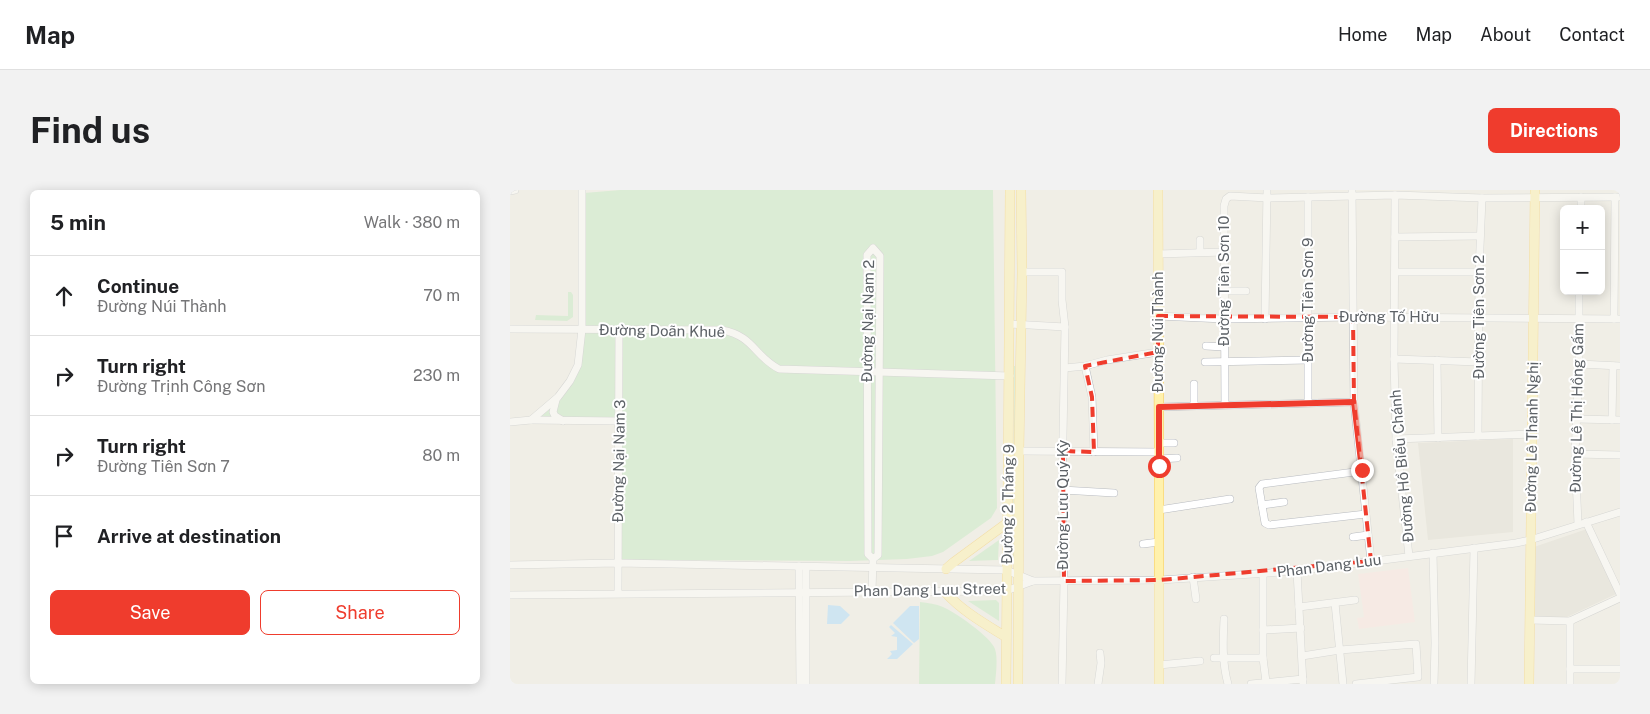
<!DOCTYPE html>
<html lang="en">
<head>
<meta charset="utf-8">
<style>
	:root { --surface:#fff; --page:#f2f2f2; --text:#202124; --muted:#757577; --line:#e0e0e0; --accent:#ef3c2d }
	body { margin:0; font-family:"Public Sans",sans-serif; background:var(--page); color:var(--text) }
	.controls { position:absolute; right:15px; top:15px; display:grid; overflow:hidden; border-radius:8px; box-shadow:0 2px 12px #0003 }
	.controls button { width:45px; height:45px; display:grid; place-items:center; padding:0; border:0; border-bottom:1px solid var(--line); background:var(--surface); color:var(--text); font:25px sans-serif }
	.stop { position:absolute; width:15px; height:15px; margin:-11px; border:4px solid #ef3c2d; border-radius:50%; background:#fff }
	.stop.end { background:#ef3c2d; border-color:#fff; box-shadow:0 1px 5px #0008 }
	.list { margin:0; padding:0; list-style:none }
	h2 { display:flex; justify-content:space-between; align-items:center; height:65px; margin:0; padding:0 20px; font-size:21px }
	h2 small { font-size:16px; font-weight:400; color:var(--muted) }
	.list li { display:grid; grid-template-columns:32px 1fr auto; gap:15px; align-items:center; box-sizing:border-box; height:80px; padding:0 20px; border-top:1px solid var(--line) }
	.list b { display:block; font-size:19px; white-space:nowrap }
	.list p { margin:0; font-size:16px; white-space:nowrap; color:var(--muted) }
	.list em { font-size:16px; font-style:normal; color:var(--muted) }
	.actions { display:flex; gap:10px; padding:15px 20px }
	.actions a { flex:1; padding:11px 0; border:1px solid var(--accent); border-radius:8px; text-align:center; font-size:18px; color:var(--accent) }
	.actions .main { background:var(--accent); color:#fff }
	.icon { flex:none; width:28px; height:28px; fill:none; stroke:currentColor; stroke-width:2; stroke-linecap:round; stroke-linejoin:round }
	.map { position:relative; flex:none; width:1110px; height:494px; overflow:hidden; border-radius:8px }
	header { display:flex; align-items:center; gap:30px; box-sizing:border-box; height:70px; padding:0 25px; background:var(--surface); border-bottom:1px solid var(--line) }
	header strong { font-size:24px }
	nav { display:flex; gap:28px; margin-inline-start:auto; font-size:18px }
	.intro { display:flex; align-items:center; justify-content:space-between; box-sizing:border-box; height:120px; padding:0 30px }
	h1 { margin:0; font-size:35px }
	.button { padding:12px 22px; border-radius:8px; background:var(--accent); color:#fff; font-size:18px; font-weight:700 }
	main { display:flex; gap:30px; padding:0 30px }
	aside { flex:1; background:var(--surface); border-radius:8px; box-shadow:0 2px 12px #0003 }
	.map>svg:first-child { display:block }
	.education { fill:#e0ddd4 }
	.medical { fill:#fce5e3 }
	.green { fill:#c2e8c2 }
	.water { fill:#a7d9ff }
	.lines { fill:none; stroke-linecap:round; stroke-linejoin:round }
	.minor-casing { stroke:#b8bbc0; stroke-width:8 }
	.major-casing { stroke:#f6c959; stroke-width:10 }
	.minor { stroke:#fff; stroke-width:7 }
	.major { stroke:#fff1ac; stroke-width:9 }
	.route { stroke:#ef3c2d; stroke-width:6 }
	.marked { fill:none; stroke:#ef3c2d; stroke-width:4; stroke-dasharray:10 6; stroke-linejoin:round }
	.labels { text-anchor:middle; stroke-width:4; stroke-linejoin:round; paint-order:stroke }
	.street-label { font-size:15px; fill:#5d6267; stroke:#fff }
</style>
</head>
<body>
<header>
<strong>Map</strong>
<nav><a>Home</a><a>Map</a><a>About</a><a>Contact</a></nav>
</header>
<div class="intro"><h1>Find us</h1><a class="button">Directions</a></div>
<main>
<aside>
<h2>5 min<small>Walk · 380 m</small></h2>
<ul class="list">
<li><svg class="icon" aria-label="ahead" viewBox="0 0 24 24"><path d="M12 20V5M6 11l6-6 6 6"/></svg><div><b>Continue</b><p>Đường Núi Thành</p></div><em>70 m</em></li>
<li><svg class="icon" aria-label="right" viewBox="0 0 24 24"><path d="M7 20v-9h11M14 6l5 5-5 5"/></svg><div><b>Turn right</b><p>Đường Trịnh Công Sơn</p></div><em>230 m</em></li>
<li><svg class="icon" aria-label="right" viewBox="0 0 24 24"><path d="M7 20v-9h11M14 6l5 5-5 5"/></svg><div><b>Turn right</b><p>Đường Tiên Sơn 7</p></div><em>80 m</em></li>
<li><svg class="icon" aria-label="arrive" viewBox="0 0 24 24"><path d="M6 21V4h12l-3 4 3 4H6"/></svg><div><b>Arrive at destination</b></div></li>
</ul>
<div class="actions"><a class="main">Save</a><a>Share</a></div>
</aside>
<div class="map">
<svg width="1110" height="494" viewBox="0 0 1110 494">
	<rect width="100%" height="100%" fill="#f0eee6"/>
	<g class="education">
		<polygon points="1003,249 1003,342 918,350 908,253"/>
		<polygon points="1077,339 1106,404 1057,427 1026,427 1023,422 1024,357"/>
	</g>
	<polygon class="medical" points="898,378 905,432 849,439 847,428 854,427 848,384"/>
	<g class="green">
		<polygon points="110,0 483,0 487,318 481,328 433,362 422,366 397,369 340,371 111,370 112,230 27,227 70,176 74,3"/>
		<polygon points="58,102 61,102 63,105 63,127 57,131 25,130 26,125 58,126"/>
		<polygon points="504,176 505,176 504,374 503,374"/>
		<polygon points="489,350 488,370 459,371"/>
		<polygon points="486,410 489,413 489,431 458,411"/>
		<path d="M 410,412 C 418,413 426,414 433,417 C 445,422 481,447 485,459 C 488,467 486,485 485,494 L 409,494 Z"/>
	</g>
	<g class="water">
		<polygon points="318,415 330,416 340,425 331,434 317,434"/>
		<polygon points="400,416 409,416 409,449 404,453 383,433"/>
		<polygon points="381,435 403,454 387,469 377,469 382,464 380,461 387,460 387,447 381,446 385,443 379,437"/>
	</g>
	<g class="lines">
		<defs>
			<g id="minor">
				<polyline points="842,0 844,212 861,371"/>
				<polyline points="0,1 5,0"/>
				<polyline points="885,5 884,169 886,249 899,366"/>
				<polyline points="798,7 798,213"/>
				<polyline points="1071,19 1071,7"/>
				<polyline points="885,47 970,46"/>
				<polyline points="690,50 690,62"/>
				<polyline points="648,64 714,62"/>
				<polyline points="512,82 552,82 552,110 555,137 552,300 554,391 552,494"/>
				<polyline points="885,82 969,82"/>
				<polyline points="714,101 736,101"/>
				<polyline points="648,126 714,129 843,127 1110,129"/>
				<polyline points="755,129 757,0"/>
				<polyline points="1104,129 1105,7"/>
				<polyline points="500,134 555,137"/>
				<path d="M 0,139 L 212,140 C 244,146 244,166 269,179 L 500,186"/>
				<polyline points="696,156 714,157"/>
				<polyline points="884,169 969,172"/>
				<polyline points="927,170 928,248"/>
				<polyline points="695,172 798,170"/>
				<polyline points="1069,174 1110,176"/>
				<polyline points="575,176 582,207 584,262"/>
				<polyline points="555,178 575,176 597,170 648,162"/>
				<polyline points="684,194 684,215"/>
				<polyline points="46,210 43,222 45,226 53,231"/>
				<polyline points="715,215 714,16 716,9 720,6 758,8 885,5 972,8 1110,7"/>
				<polyline points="649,217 844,212"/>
				<polyline points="1067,229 1110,230"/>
				<polyline points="21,230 109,231"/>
				<polyline points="1102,230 1103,176"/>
				<polyline points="0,232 21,230 34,219 48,207 60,191 68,175 72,139 72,0"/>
				<polyline points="968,246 969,82 972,8"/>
				<polyline points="886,249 1021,244"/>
				<polyline points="649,253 664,253"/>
				<polyline points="509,261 649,262"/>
				<polyline points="1065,264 1110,265"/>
				<polyline points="649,269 667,268"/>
				<polyline points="852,281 752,294 749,298 755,333 759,335 856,324"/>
				<polyline points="552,300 604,303"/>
				<polyline points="752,315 774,312"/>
				<polyline points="649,320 720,309"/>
				<polyline points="1076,332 1110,404"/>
				<polyline points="1068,334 1065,264 1069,174 1069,101"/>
				<polyline points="843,347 858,345"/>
				<polyline points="633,354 649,352"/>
				<polyline points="923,363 925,453 924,494"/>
				<polyline points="0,375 108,373 496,380 523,391 650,390 787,381 1006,353 1020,350 1110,322"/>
				<polyline points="289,376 290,494"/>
				<polyline points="787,381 793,494"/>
				<polyline points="753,384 753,468 756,492"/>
				<polyline points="683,387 686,409"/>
				<polyline points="362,402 363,369 368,365 370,66 363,58 357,65 358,364 363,369"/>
				<polyline points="108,403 109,139"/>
				<polyline points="0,405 496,401 523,391"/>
				<polyline points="825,413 833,494"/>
				<polyline points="789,417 845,410"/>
				<path d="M 714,429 C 713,451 712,473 718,494"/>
				<polyline points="1020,430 1060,431 1110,408"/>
				<polyline points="1060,431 1060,494"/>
				<polyline points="753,440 791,438"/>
				<polyline points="792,466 830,460 906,454 908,487 846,494"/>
				<polyline points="704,468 753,468"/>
				<polyline points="649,475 690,471"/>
				<polyline points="1060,479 1110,479"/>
				<polyline points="296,494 296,377"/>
				<polyline points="588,494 591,473 590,463"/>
				<polyline points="741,494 793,489"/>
				<polyline points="961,494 964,358"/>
			</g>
			<g id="major">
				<polyline points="648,0 649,253 649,494"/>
				<polyline points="436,379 444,372 497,333"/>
				<path d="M 435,402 C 452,421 475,434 496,447"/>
				<path d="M 496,494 C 497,329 500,165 500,0"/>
				<polyline points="508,494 509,261 512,82 511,0"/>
				<polyline points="1019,494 1025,0"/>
			</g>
		</defs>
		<use href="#minor" class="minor-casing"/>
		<use href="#major" class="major-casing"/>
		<use href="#minor" class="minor"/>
		<use href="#major" class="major"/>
	</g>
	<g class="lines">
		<polyline class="route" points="649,276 649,217 844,212 852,280"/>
	</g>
	<path d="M0 0H1110V494H0ZM 648,126 L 843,127 L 844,212 L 861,371 L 650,390 L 554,391 L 553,261 L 584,262 L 582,207 L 575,176 L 648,162 Z" fill="#f0eee6" fill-opacity=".55" fill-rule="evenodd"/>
	<path class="marked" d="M 648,126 L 843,127 L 844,212 L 861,371 L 650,390 L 554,391 L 553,261 L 584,262 L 582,207 L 575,176 L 648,162 Z"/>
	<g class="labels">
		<g class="street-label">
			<text transform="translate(714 91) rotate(-90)" y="5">Đường Tiên Sơn 10</text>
			<text transform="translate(798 110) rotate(-90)" y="5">Đường Tiên Sơn 9</text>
			<text x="879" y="132">Đường Tố Hữu</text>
			<text transform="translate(969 127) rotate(-90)" y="5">Đường Tiên Sơn 2</text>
			<text transform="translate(358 131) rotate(-89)" y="5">Đường Nại Nam 2</text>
			<text transform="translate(152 141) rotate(1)" y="5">Đường Doãn Khuê</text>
			<text transform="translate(648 142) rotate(-90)" y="5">Đường Núi Thành</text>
			<text transform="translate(1067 218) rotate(-89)" y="5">Đường Lê Thị Hồng Gấm</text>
			<text transform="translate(1022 247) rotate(-89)" y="5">Đường Lê Thanh Nghị</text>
			<text transform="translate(109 271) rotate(-89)" y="5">Đường Nại Nam 3</text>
			<text transform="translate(892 276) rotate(-95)" y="5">Đường Hồ Biểu Chánh</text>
			<text transform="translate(498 314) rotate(-89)" y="5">Đường 2 Tháng 9</text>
			<text transform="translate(553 315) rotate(-90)" y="5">Đường Lưu Quý Kỳ</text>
			<text transform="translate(819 376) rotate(-7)" y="5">Phan Dang Luu</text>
			<text transform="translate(420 400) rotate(-1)" y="5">Phan Dang Luu Street</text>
		</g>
	</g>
</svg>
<div class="controls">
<button>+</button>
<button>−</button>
</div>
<div class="stop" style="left:649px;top:276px"></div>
<div class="stop end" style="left:852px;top:280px"></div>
</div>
</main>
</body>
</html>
